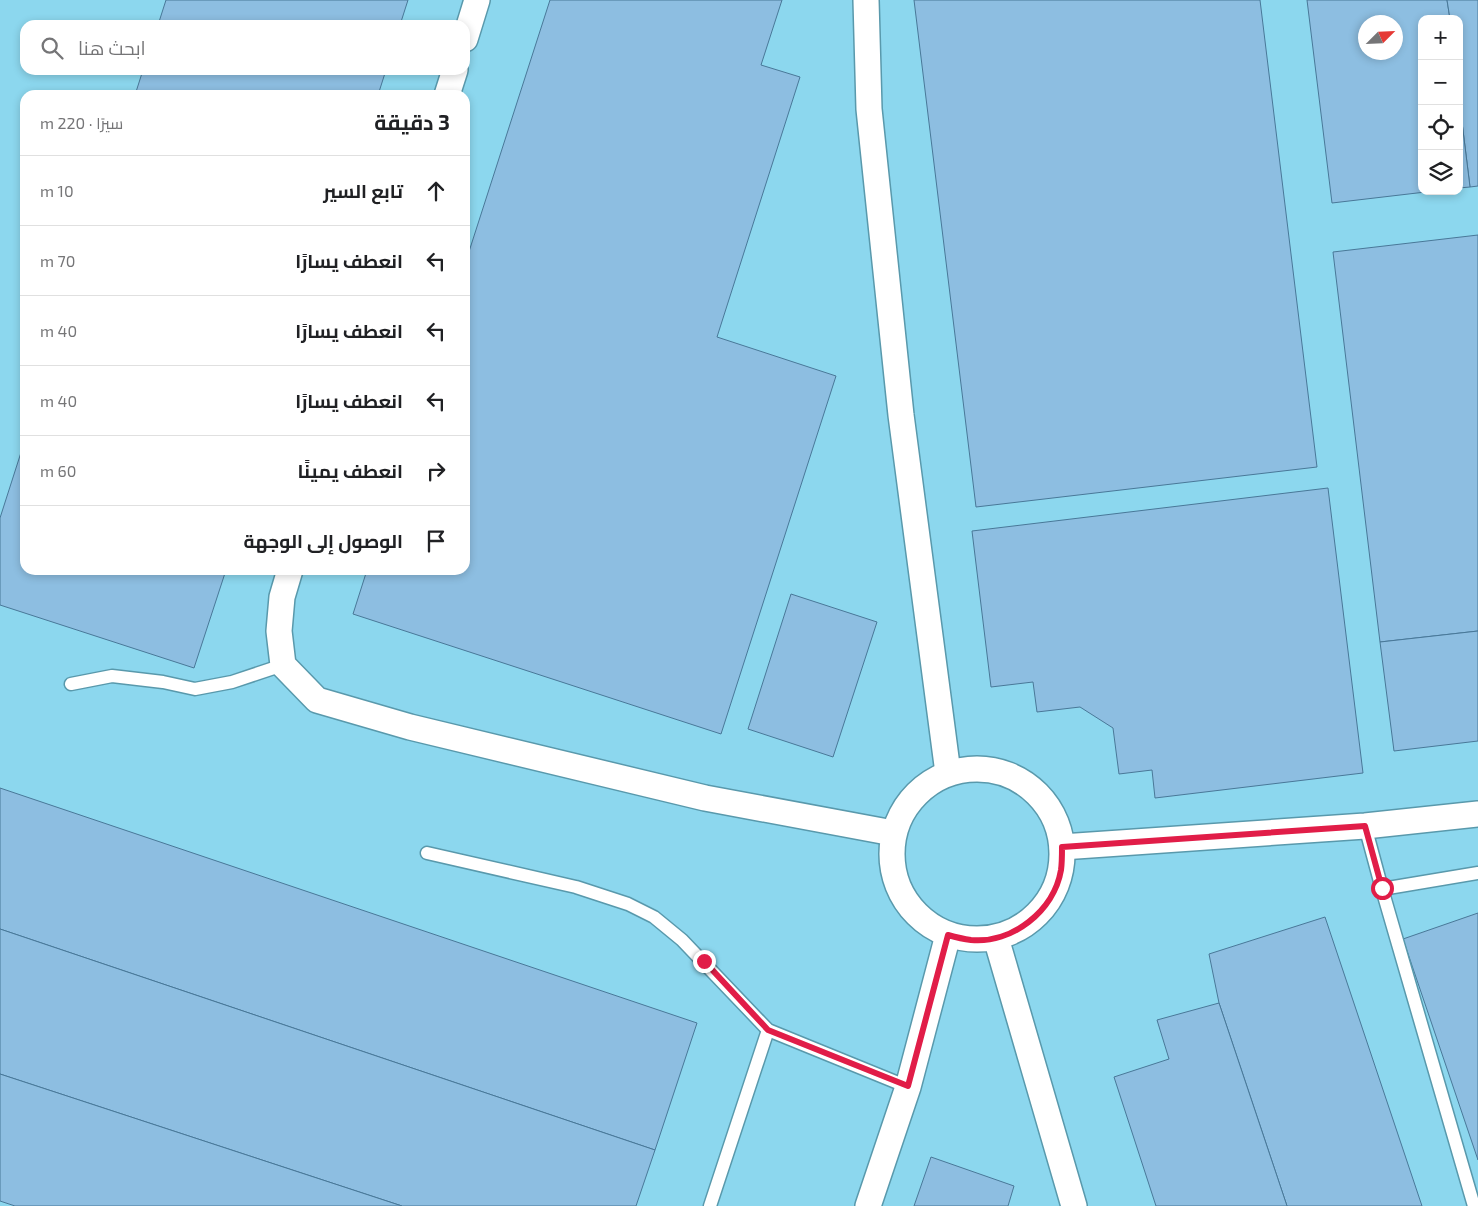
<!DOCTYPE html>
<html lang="ar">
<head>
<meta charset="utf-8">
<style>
	:root { --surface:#fff; --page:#f6f6f6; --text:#202124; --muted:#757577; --line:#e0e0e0 }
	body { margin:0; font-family:"Exo 2",Cairo,sans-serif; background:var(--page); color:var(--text); direction:rtl }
	.controls { position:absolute; right:15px; top:15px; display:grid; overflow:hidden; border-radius:10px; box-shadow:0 2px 8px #0003 }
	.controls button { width:45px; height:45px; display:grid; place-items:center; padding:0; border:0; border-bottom:1px solid var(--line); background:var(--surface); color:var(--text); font:25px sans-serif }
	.compass { position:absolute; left:1358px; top:15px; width:45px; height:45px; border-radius:50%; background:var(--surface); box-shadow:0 2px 8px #0003; rotate:66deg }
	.stop { position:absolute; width:15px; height:15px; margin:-11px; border:4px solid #e11d48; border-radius:50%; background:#fff }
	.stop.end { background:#e11d48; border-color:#fff; box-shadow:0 1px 5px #0008 }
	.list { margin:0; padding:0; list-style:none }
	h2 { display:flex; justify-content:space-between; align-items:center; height:65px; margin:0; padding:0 20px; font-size:21px }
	h2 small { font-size:16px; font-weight:400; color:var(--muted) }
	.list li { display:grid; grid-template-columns:32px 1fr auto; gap:15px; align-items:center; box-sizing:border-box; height:70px; padding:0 20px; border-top:1px solid var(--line) }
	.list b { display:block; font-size:19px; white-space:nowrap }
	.list em { font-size:16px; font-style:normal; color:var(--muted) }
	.icon { flex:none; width:28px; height:28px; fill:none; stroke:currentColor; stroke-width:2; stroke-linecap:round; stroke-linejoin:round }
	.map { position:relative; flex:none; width:1478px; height:1206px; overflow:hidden; direction:ltr }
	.search { position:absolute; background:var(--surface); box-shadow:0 2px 8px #0003; left:20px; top:20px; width:450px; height:55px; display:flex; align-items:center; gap:12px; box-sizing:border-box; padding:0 18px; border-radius:15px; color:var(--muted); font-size:19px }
	.panel { position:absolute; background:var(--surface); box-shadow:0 2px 8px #0003; left:20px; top:90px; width:450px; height:485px; border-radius:15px; direction:rtl }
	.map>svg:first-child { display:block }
	.built { fill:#8cd7ee; fill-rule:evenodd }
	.building { fill:#8dbee1; stroke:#497898; fill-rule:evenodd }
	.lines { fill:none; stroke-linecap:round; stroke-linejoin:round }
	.service-casing { stroke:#5999ac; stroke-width:15 }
	.minor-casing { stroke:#5999ac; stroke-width:28 }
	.service { stroke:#fff; stroke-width:12 }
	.minor { stroke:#fff; stroke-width:25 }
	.route { stroke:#e11d48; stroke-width:6 }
</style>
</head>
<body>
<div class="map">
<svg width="1478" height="1206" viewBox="0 0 1478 1206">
	<rect width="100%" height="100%" fill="#a2e3f8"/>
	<path class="built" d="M 0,0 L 1478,0 L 1478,1206 L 0,1206 ZM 1422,19 L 1459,19 L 1459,191 L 1422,191 ZM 1366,22 L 1396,22 L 1396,52 L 1366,52 ZM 25,25 L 465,25 L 465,70 L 25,70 ZM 25,95 L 465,95 L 465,570 L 25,570 Z"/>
	<g class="building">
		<polygon points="166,0 408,0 400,25 158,25"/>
		<polygon points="550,0 782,0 761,65 800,77 717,337 836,376 721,734 353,614 367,570 465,570 465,264"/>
		<polygon points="914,0 1260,0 1317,467 976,507"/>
		<path d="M 1307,0 L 1447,0 L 1450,19 L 1422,19 L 1422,191 L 1434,191 L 1332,203 ZM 1366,22 L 1396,22 L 1396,52 L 1366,52 Z"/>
		<polygon points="1447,0 1478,0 1478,186 1470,187 1459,98 1459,19 1450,19"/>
		<polygon points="143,70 386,70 378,95 135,95"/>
		<polygon points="1459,98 1470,187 1459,188"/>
		<polygon points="1478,235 1478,631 1380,642 1333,252"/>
		<polygon points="25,440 25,570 226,570 194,668 0,605 0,518"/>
		<polygon points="1328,488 1363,773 1155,798 1152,770 1119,774 1113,728 1080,707 1037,712 1033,682 991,687 972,531"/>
		<polygon points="791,594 877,622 833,757 748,729"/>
		<polygon points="1478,631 1478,741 1394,751 1380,642"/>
		<polygon points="0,788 697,1023 655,1150 0,929"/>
		<polygon points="1478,913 1478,1160 1403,939"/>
		<polygon points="1325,917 1422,1206 1287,1206 1219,1003 1209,954"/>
		<polygon points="0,929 655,1150 636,1206 402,1206 0,1074"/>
		<polygon points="1219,1003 1287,1206 1156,1206 1114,1077 1169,1059 1157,1020"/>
		<polygon points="0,1074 402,1206 15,1206 0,1201"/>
		<polygon points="931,1157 1014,1186 1008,1206 914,1206"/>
	</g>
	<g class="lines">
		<defs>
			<g id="service">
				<polyline points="71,684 112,676 163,682 195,689 232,682 283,665"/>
				<polyline points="1365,826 1382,889"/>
				<polyline points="427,853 576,887 628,904 654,917 682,940 768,1030 908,1087"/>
				<polyline points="710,1206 768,1030"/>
				<polyline points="1474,1206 1382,889 1478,873"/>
			</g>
			<g id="minor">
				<polyline points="866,0 869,109 901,415 948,773"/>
				<polyline points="465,39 477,0"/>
				<polyline points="447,95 455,70"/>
				<polyline points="290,570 282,597 279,631 283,665 317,700 410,727 705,798 893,833"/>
				<circle cx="977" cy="854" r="85"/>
				<polyline points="1062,847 1365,826 1478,814"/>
				<polyline points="996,938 1074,1206"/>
				<polyline points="868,1206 908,1087 948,935"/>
			</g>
		</defs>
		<use href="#service" class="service-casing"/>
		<use href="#minor" class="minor-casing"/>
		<use href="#service" class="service"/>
		<use href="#minor" class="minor"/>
	</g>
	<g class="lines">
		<path class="route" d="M 704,961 L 768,1030 L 908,1086 L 948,935 C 955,937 963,939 971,940 C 1012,944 1054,911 1061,870 C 1062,863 1062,854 1062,847 L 1365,826 L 1382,888"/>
	</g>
</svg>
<div class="controls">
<button>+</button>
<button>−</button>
<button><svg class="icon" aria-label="locate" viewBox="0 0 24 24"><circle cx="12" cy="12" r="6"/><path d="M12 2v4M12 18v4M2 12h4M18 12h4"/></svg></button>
<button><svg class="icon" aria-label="layers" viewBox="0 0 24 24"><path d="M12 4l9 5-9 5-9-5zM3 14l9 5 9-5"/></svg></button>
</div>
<svg class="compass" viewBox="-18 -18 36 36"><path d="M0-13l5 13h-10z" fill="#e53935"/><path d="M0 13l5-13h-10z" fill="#757577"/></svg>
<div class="stop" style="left:1382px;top:888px"></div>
<div class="stop end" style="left:704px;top:961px"></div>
<div class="search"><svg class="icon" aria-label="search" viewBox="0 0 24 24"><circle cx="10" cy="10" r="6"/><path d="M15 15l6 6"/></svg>ابحث هنا</div>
<section class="panel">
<h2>3 دقيقة<small>سيرًا · 220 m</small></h2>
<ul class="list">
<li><svg class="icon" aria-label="ahead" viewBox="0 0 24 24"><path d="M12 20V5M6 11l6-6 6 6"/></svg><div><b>تابع السير</b></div><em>10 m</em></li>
<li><svg class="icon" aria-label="left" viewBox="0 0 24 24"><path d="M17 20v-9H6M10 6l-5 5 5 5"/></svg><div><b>انعطف يسارًا</b></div><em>70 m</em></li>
<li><svg class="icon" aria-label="left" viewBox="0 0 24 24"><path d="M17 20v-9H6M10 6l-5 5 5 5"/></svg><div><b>انعطف يسارًا</b></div><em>40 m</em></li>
<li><svg class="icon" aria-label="left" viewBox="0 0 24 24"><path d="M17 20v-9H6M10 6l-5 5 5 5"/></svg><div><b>انعطف يسارًا</b></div><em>40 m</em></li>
<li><svg class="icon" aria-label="right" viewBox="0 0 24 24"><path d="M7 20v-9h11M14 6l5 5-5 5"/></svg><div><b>انعطف يمينًا</b></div><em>60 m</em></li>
<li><svg class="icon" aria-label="arrive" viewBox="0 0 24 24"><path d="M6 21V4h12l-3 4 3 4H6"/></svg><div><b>الوصول إلى الوجهة</b></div></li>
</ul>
</section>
</div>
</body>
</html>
